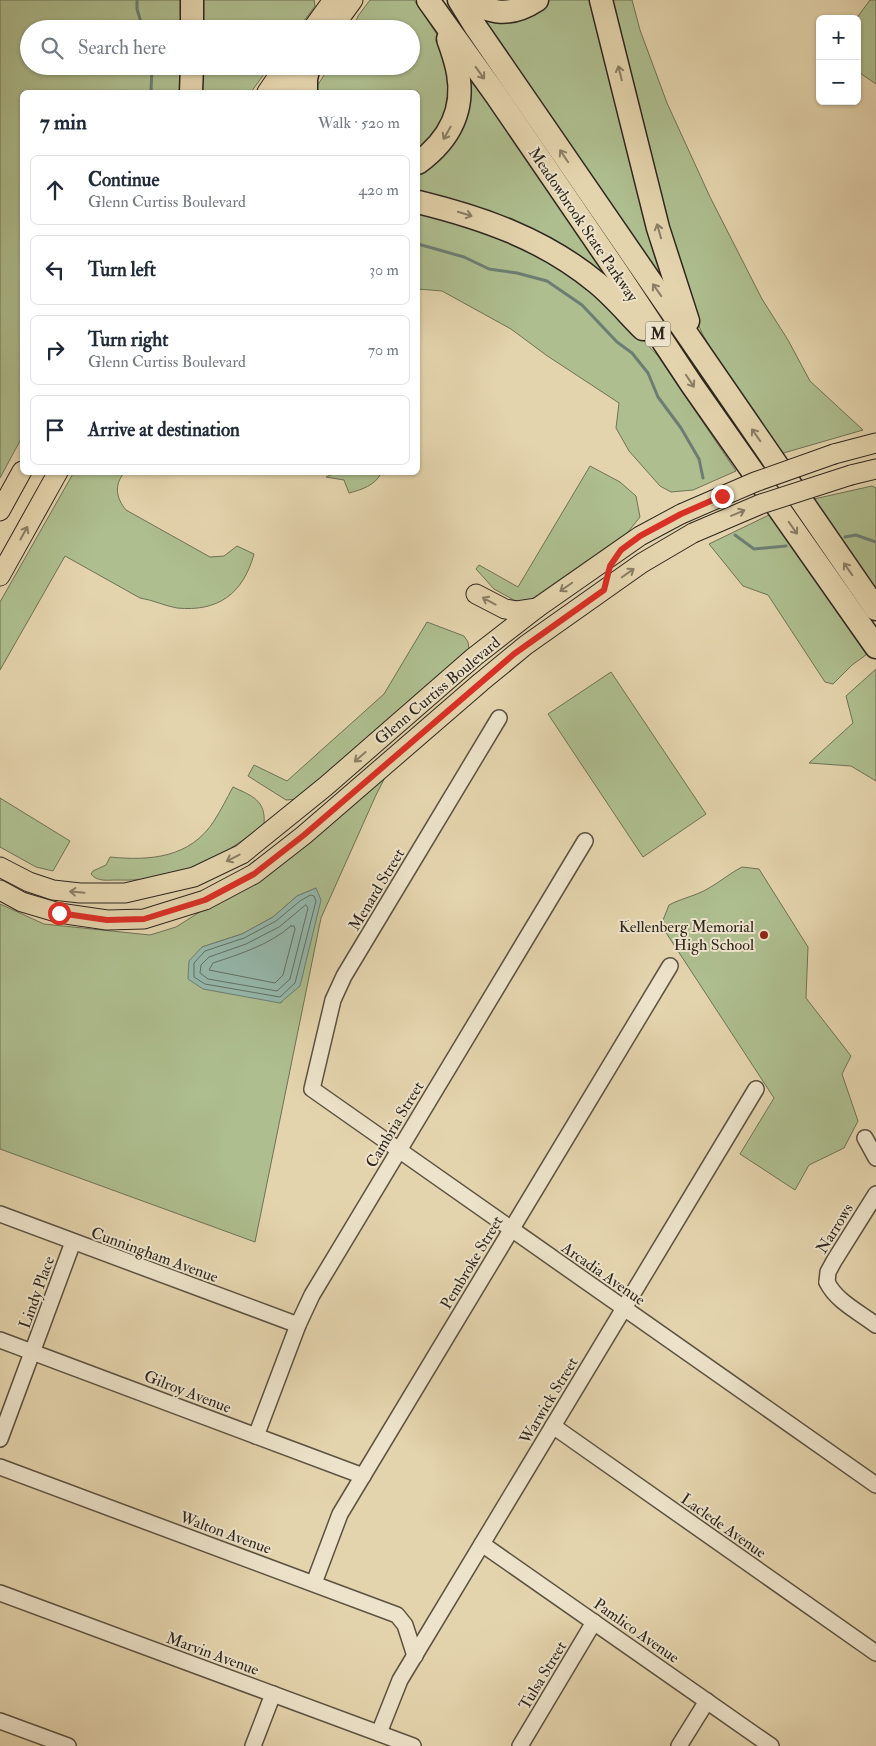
<!DOCTYPE html>
<html lang="en">
<head>
<meta charset="utf-8">
<style>
	:root { --surface:#fff; --page:#f6f6f7; --text:#1f2937; --muted:#747a83; --line:#e0e1e3 }
	body { margin:0; font-family:"IM FELL Double Pica",serif; background:var(--page); color:var(--text) }
	.controls { position:absolute; right:15px; top:15px; display:grid; overflow:hidden; border-radius:8px; box-shadow:0 1px 4px #0004 }
	.controls button { width:45px; height:45px; display:grid; place-items:center; padding:0; border:0; border-bottom:1px solid var(--line); background:var(--surface); color:var(--text); font:25px sans-serif }
	.stop { position:absolute; width:15px; height:15px; margin:-11px; border:4px solid #d93025; border-radius:50%; background:#fff }
	.stop.end { background:#d93025; border-color:#fff; box-shadow:0 1px 5px #0008 }
	.list { margin:0; padding:0; list-style:none }
	h2 { display:flex; justify-content:space-between; align-items:center; height:65px; margin:0; padding:0 20px; font-size:21px }
	h2 small { font-size:16px; font-weight:400; color:var(--muted) }
	.list li { display:grid; grid-template-columns:32px 1fr auto; gap:15px; align-items:center; box-sizing:border-box; height:70px; margin:0 10px 10px; padding:0 10px; border:1px solid var(--line); border-radius:8px }
	.list b { display:block; font-size:19px; white-space:nowrap }
	.list p { margin:0; font-size:16px; white-space:nowrap; color:var(--muted) }
	.list em { font-size:16px; font-style:normal; color:var(--muted) }
	.icon { flex:none; width:28px; height:28px; fill:none; stroke:currentColor; stroke-width:2; stroke-linecap:round; stroke-linejoin:round }
	.map { position:relative; flex:none; width:876px; height:1746px; overflow:hidden }
	.search { position:absolute; background:var(--surface); box-shadow:0 1px 4px #0004; left:20px; top:20px; width:400px; height:55px; display:flex; align-items:center; gap:12px; box-sizing:border-box; padding:0 18px; border-radius:28px; color:var(--muted); font-size:19px }
	.panel { position:absolute; background:var(--surface); box-shadow:0 1px 4px #0004; left:20px; top:90px; width:400px; height:385px; border-radius:8px }
	.map>svg:first-child { display:block }
	.green { fill:#aebe8f; stroke:#6e7256; fill-rule:evenodd }
	.water { fill:#95b8ac; stroke:#6c7e73 }
	.lines { fill:none; stroke-linecap:round; stroke-linejoin:round }
	.shore { stroke:#626f64; stroke-width:1 }
	.stream { stroke:#6c7e73; stroke-width:3 }
	.minor-casing { stroke:#5c5241; stroke-width:18 }
	.major-casing { stroke:#2e261d; stroke-width:21 }
	.highway-casing { stroke:#2e261d; stroke-width:25 }
	.minor { stroke:#ede3ca; stroke-width:15 }
	.major { stroke:#e4d4ad; stroke-width:19 }
	.highway { stroke:#e4d4ad; stroke-width:22 }
	.major-bridge-casing { stroke:#2e261d; stroke-width:21; stroke-linecap:butt }
	.major-bridge { stroke:#e4d4ad; stroke-width:19 }
	.oneway { stroke:#897d65 }
	.route { stroke:#d93025; stroke-width:6 }
	.poi-dot { fill:#8f2418; stroke:#ede3ca; stroke-width:2 }
	.labels { text-anchor:middle; stroke-width:4; stroke-linejoin:round; paint-order:stroke }
	.shield { fill:#ede3ca; stroke:#675f51; stroke-width:1 }
	.shield-label { font-size:15px; font-weight:bold; fill:#2e261d }
	.street-label { font-size:16px; fill:#2e261d; stroke:#ede3ca }
	.poi-label { font-size:16px; fill:#2e261d; stroke:#ede3ca; text-anchor:end }
</style>
</head>
<body>
<div class="map">
<svg width="876" height="1746" viewBox="0 0 876 1746">
	<rect width="100%" height="100%" fill="#e4d4ad"/>
	<filter id="stains"><feTurbulence type="fractalNoise" baseFrequency=".004" numOctaves="4"/><feColorMatrix values="0 0 0 0 .2 0 0 0 0 .09 0 0 0 0 .02 0 0 0 .5 -.17"/></filter>
	<radialGradient id="worn" r=".72"><stop offset=".6" stop-color="#630" stop-opacity="0"/><stop offset="1" stop-color="#630" stop-opacity=".3"/></radialGradient>
	<g class="green">
		<polygon points="0,0 186,0 186,29 29,29 29,66 186,66 185,92 22,92 22,437 0,478"/>
		<polygon points="196,0 314,0 315,6 298,29 196,29"/>
		<polygon points="370,0 414,0 444,45 452,113 418,157 418,92 315,92 317,86 330,66 411,66 411,29 353,29 358,16"/>
		<polygon points="543,0 595,0 665,285 476,13"/>
		<polygon points="605,0 632,0 640,30 667,103 710,197 762,299 788,340 810,381 863,430 780,454 738,394 703,335 686,298"/>
		<polygon points="870,0 876,0 876,84 857,71 856,19"/>
		<polygon points="197,66 270,66 251,92 196,92"/>
		<polygon points="468,78 496,113 613,285 418,196 418,168"/>
		<polygon points="418,206 526,243 582,283 625,321 658,356 736,471 693,490 671,492 660,486 629,451 616,428 619,403 546,355 511,329 442,291 418,289"/>
		<polygon points="590,466 620,482 636,496 640,517 628,532 523,605 494,589 476,569 479,565 518,587"/>
		<path d="M 74,472 L 124,473 C 114,485 116,498 126,510 L 210,557 L 224,556 L 237,546 L 254,554 C 243,594 218,612 177,608 C 165,606 153,600 140,598 L 65,556 L 0,670 L 0,602 Z"/>
		<path d="M 338,472 L 381,472 L 381,473 C 376,485 361,490 349,493 L 344,480 L 326,477 Z"/>
		<polygon points="872,486 876,488 876,593 814,499"/>
		<polygon points="771,514 870,652 852,665 833,684 825,682 768,595 743,586 709,544"/>
		<polygon points="427,622 464,636 468,642 470,656 300,799 286,800 248,776 254,765 287,781 384,694"/>
		<polygon points="876,669 876,781 851,766 809,763 853,723 846,696"/>
		<polygon points="611,672 706,814 643,857 548,714"/>
		<path d="M 395,758 L 376,795 L 321,918 L 255,1242 L 0,1149 L 0,904 L 44,924 L 150,935 L 176,927 L 246,883 ZM 316,888 L 281,1003 L 202,947 L 242,934 L 273,917 L 297,896 Z"/>
		<path d="M 233,787 C 252,796 266,800 264,824 C 218,861 177,882 116,880 C 108,880 97,882 91,874 L 93,871 L 106,865 L 110,857 C 150,861 190,858 214,821 C 221,810 227,798 233,787 Z"/>
		<polygon points="0,798 70,841 53,871 36,867 0,847"/>
		<path d="M 742,867 L 759,869 L 808,947 L 806,998 L 851,1056 L 842,1074 L 858,1121 L 844,1148 L 809,1165 L 795,1190 L 740,1154 L 774,1098 L 661,925 L 669,905 C 682,898 696,896 709,888 C 720,882 730,873 742,867 Z"/>
	</g>
	<polygon class="water" points="316,888 321,900 300,986 280,1003 203,989 188,979 189,961 202,947 242,934 273,917 297,896"/>
	<g class="lines">
		<g class="shore">
			<polygon points="311,895 314,896 316,901 295,983 280,997 205,984 194,977 194,963 205,951 244,938 276,921 300,901"/>
			<polygon points="306,905 308,908 290,979 277,991 208,979 200,973 201,965 209,957 246,944 279,927"/>
			<path d="M 291,926 L 294,926 L 295,929 L 283,975 L 275,983 L 209,970 L 213,963 C 240,954 269,945 291,926 Z"/>
		</g>
		<g class="stream">
			<polyline points="137,0 137,9 143,29"/>
			<polyline points="151,92 152,66"/>
			<polyline points="418,244 464,257 489,269 517,273 547,281 582,305 617,342 632,353 648,373 658,397 681,428 699,459 703,478"/>
			<polyline points="735,535 754,549 786,546"/>
			<polyline points="845,537 856,535 876,542"/>
		</g>
		<defs>
			<g id="minor">
				<polyline points="499,718 344,976 333,1000 312,1089 876,1485"/>
				<polyline points="865,1138 876,1158"/>
				<polyline points="0,1214 298,1325"/>
				<polyline points="827,1282 828,1272 834,1261 876,1194"/>
				<path d="M 827,1282 C 836,1301 859,1312 876,1325"/>
				<polyline points="0,1340 363,1476"/>
				<polyline points="553,1426 876,1653"/>
				<polyline points="256,1436 298,1325 312,1295 585,841"/>
				<polyline points="0,1439 73,1242"/>
				<polyline points="0,1467 397,1615 405,1625 415,1656"/>
				<polyline points="482,1544 771,1746"/>
				<polyline points="314,1583 340,1514 670,966"/>
				<polyline points="0,1593 413,1746"/>
				<polyline points="0,1721 68,1746"/>
				<polyline points="379,1733 400,1680 756,1089"/>
				<polyline points="253,1746 273,1694"/>
				<polyline points="520,1746 594,1622"/>
				<polyline points="679,1746 707,1701"/>
			</g>
			<g id="major">
				<polyline points="312,29 333,0"/>
				<polyline points="332,29 353,0"/>
				<polyline points="267,92 285,66"/>
				<polyline points="288,92 306,66"/>
				<polyline points="834,454 876,443"/>
				<polyline points="851,475 876,469"/>
				<polyline points="0,511 22,471"/>
				<polyline points="0,576 58,472"/>
				<polyline points="476,594 505,609 517,611 537,608"/>
				<polyline points="0,867 29,882 53,890 80,893 125,893 194,877 242,854 326,786 474,657 537,608 640,536 681,514"/>
				<polyline points="0,890 22,902 59,913 107,920 144,919 205,900 254,874 304,835 481,682 526,645 642,563 693,533"/>
			</g>
			<g id="highway">
				<polyline points="428,0 496,95 617,272 692,385 876,647"/>
				<polyline points="459,0 475,26 876,609"/>
				<path d="M 462,0 C 492,12 508,19 537,0"/>
				<polyline points="601,0 658,228 688,321"/>
				<polyline points="192,29 192,0"/>
				<polyline points="191,92 192,66"/>
				<polyline points="306,92 306,79 309,66"/>
				<path d="M 418,163 C 448,141 465,112 458,73 C 456,62 452,50 448,39"/>
				<path d="M 418,202 C 483,218 544,239 597,283 C 614,297 628,314 643,329"/>
			</g>
		</defs>
		<use href="#minor" class="minor-casing"/>
		<use href="#major" class="major-casing"/>
		<use href="#highway" class="highway-casing"/>
		<use href="#minor" class="minor"/>
		<use href="#major" class="major"/>
		<use href="#highway" class="highway"/>
		<defs>
			<g id="major-bridge">
				<polyline points="681,514 755,482 834,454"/>
				<polyline points="693,533 761,504 851,475"/>
			</g>
		</defs>
		<use href="#major-bridge" class="major-bridge-casing"/>
		<use href="#major-bridge" class="major-bridge"/>
	</g>
	<defs><path id="oneway-shaft" d="M-6 0H5M1.5-3L5.5 0L1.5 3" fill="none" stroke-width="1.6" stroke-linecap="round" stroke-linejoin="round" transform="scale(1.25)"/></defs>
	<g class="oneway">
		<use href="#oneway-shaft" transform="translate(480 73) rotate(54)"/>
		<use href="#oneway-shaft" transform="translate(620 73) rotate(-104)"/>
		<use href="#oneway-shaft" transform="translate(447 133) rotate(120)"/>
		<use href="#oneway-shaft" transform="translate(564 156) rotate(-124)"/>
		<use href="#oneway-shaft" transform="translate(465 214) rotate(17)"/>
		<use href="#oneway-shaft" transform="translate(659 231) rotate(-106)"/>
		<use href="#oneway-shaft" transform="translate(657 290) rotate(-125)"/>
		<use href="#oneway-shaft" transform="translate(690 381) rotate(56)"/>
		<use href="#oneway-shaft" transform="translate(756 435) rotate(-125)"/>
		<use href="#oneway-shaft" transform="translate(738 513) rotate(-23)"/>
		<use href="#oneway-shaft" transform="translate(793 528) rotate(55)"/>
		<use href="#oneway-shaft" transform="translate(24 533) rotate(-61)"/>
		<use href="#oneway-shaft" transform="translate(848 569) rotate(-125)"/>
		<use href="#oneway-shaft" transform="translate(628 573) rotate(-35)"/>
		<use href="#oneway-shaft" transform="translate(566 587) rotate(145)"/>
		<use href="#oneway-shaft" transform="translate(489 601) rotate(-152)"/>
		<use href="#oneway-shaft" transform="translate(360 757) rotate(139)"/>
		<use href="#oneway-shaft" transform="translate(233 858) rotate(153)"/>
		<use href="#oneway-shaft" transform="translate(77 892) rotate(-175)"/>
	</g>
	<g class="lines">
		<polyline class="route" points="59,913 107,920 144,919 205,900 254,874 304,835 514,654 604,590 610,566 621,550 640,536 681,514 722,496"/>
	</g>
	<circle class="poi-dot" cx="764" cy="935" r="5"/>
	<g class="labels">
		<rect class="shield" x="645.5" y="321.5" width="25" height="25" rx="4"/>
		<g class="shield-label">
			<text x="658" y="339">M</text>
		</g>
		<g class="street-label">
			<text transform="translate(584 224) rotate(56)" y="6">Meadowbrook State Parkway</text>
			<text transform="translate(437 690) rotate(-40)" y="6">Glenn Curtiss Boulevard</text>
			<text transform="translate(376 889) rotate(-59)" y="6">Menard Street</text>
			<text transform="translate(394 1124) rotate(-59)" y="6">Cambria Street</text>
			<text transform="translate(834 1228) rotate(-58)" y="6">Narrows</text>
			<text transform="translate(155 1254) rotate(20)" y="6">Cunningham Avenue</text>
			<text transform="translate(471 1262) rotate(-59)" y="6">Pembroke Street</text>
			<text transform="translate(604 1273) rotate(35)" y="6">Arcadia Avenue</text>
			<text transform="translate(36 1292) rotate(-70)" y="6">Lindy Place</text>
			<text transform="translate(188 1391) rotate(21)" y="6">Gilroy Avenue</text>
			<text transform="translate(548 1400) rotate(-59)" y="6">Warwick Street</text>
			<text transform="translate(724 1525) rotate(35)" y="6">Laclede Avenue</text>
			<text transform="translate(226 1532) rotate(20)" y="6">Walton Avenue</text>
			<text transform="translate(637 1630) rotate(35)" y="6">Pamlico Avenue</text>
			<text transform="translate(213 1653) rotate(20)" y="6">Marvin Avenue</text>
			<text transform="translate(542 1675) rotate(-59)" y="6">Tulsa Street</text>
		</g>
		<g class="poi-label">
			<text x="754" y="932">Kellenberg Memorial<tspan x="754" dy="18">High School</tspan></text>
		</g>
	</g>
	<rect width="100%" height="100%" filter="url(#stains)"/>
	<rect width="100%" height="100%" fill="url(#worn)"/>
</svg>
<div class="controls">
<button>+</button>
<button>−</button>
</div>
<div class="stop" style="left:59px;top:913px"></div>
<div class="stop end" style="left:722px;top:496px"></div>
<div class="search"><svg class="icon" aria-label="search" viewBox="0 0 24 24"><circle cx="10" cy="10" r="6"/><path d="M15 15l6 6"/></svg>Search here</div>
<section class="panel">
<h2>7 min<small>Walk · 520 m</small></h2>
<ul class="list">
<li><svg class="icon" aria-label="ahead" viewBox="0 0 24 24"><path d="M12 20V5M6 11l6-6 6 6"/></svg><div><b>Continue</b><p>Glenn Curtiss Boulevard</p></div><em>420 m</em></li>
<li><svg class="icon" aria-label="left" viewBox="0 0 24 24"><path d="M17 20v-9H6M10 6l-5 5 5 5"/></svg><div><b>Turn left</b></div><em>30 m</em></li>
<li><svg class="icon" aria-label="right" viewBox="0 0 24 24"><path d="M7 20v-9h11M14 6l5 5-5 5"/></svg><div><b>Turn right</b><p>Glenn Curtiss Boulevard</p></div><em>70 m</em></li>
<li><svg class="icon" aria-label="arrive" viewBox="0 0 24 24"><path d="M6 21V4h12l-3 4 3 4H6"/></svg><div><b>Arrive at destination</b></div></li>
</ul>
</section>
</div>
</body>
</html>
